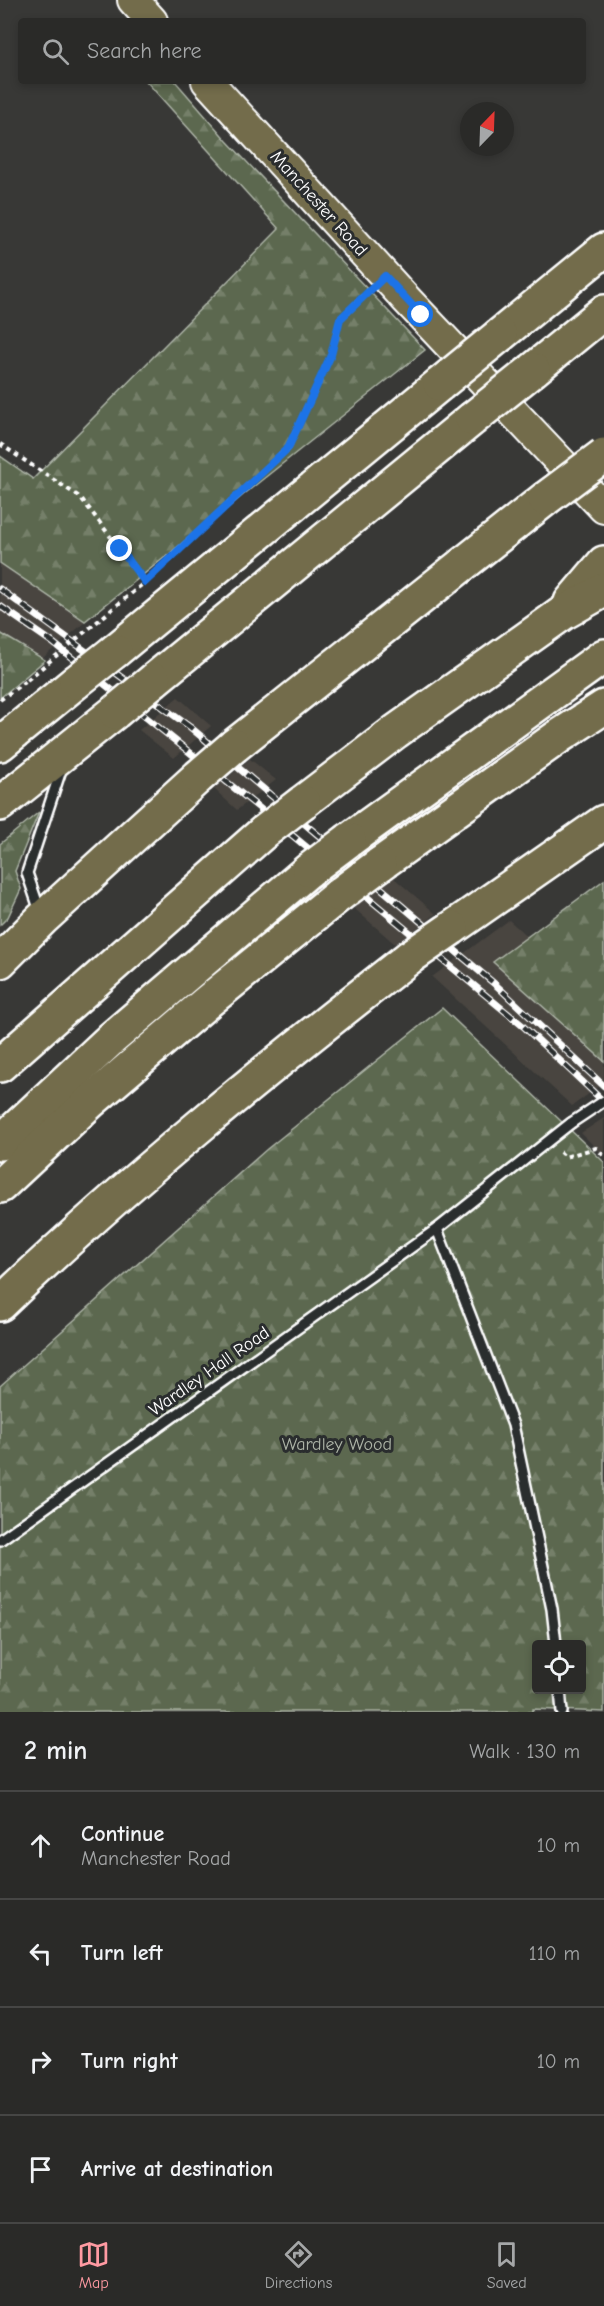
<!DOCTYPE html>
<html lang="en">
<head>
<meta charset="utf-8">
<style>
	:root { --surface:#2a2a28; --page:#323230; --text:#f1f3f6; --muted:#a5a7a8; --line:#464645; --accent:#ff9aa2 }
	body { margin:0; font-family:"Comic Neue",sans-serif; background:var(--page); color:var(--text) }
	.controls { position:absolute; right:18px; bottom:18px; display:grid; overflow:hidden; border-radius:6px; box-shadow:0 3px 9px #0003 }
	.controls button { width:54px; height:54px; display:grid; place-items:center; padding:0; border:0; border-bottom:2px solid var(--line); background:var(--surface); color:var(--text); font:30px sans-serif }
	.compass { position:absolute; left:460px; top:102px; width:54px; height:54px; border-radius:50%; background:var(--surface); box-shadow:0 3px 9px #0003; rotate:23deg }
	.stop { position:absolute; width:18px; height:18px; margin:-14px; border:4px solid #1a73e8; border-radius:50%; background:#fff }
	.stop.end { background:#1a73e8; border-color:#fff; box-shadow:0 2px 6px #0008 }
	.list { margin:0; padding:0; list-style:none }
	h2 { display:flex; justify-content:space-between; align-items:center; height:78px; margin:0; padding:0 24px; font-size:26px }
	h2 small { font-size:20px; font-weight:400; color:var(--muted) }
	.list li { display:grid; grid-template-columns:39px 1fr auto; gap:18px; align-items:center; box-sizing:border-box; height:108px; padding:0 24px; border-top:2px solid var(--line) }
	.list b { display:block; font-size:22px; white-space:nowrap }
	.list p { margin:0; font-size:20px; white-space:nowrap; color:var(--muted) }
	.list em { font-size:20px; font-style:normal; color:var(--muted) }
	.icon { flex:none; width:33px; height:33px; fill:none; stroke:currentColor; stroke-width:2; stroke-linecap:round; stroke-linejoin:round }
	.map { position:relative; flex:none; width:604px; height:1712px; overflow:hidden }
	.search { position:absolute; background:var(--surface); box-shadow:0 3px 9px #0003; left:18px; right:18px; top:18px; height:66px; display:flex; align-items:center; gap:15px; box-sizing:border-box; padding:0 21px; border-radius:6px; color:var(--muted); font-size:22px }
	.sheet { height:510px; background:var(--surface) }
	nav { display:flex; justify-content:space-around; align-items:center; box-sizing:border-box; height:84px; border-top:2px solid var(--line); background:var(--surface); font-size:16px; color:var(--muted) }
	nav a { display:grid; justify-items:center; gap:3px }
	nav .on { color:var(--accent) }
	.map>svg:first-child { display:block }
	.built { fill:#494540 }
	.forest { fill:url(#forest-firs); stroke:#adb4a7; stroke-width:1.5; fill-rule:evenodd }
	.lines { fill:none; stroke-linecap:round; stroke-linejoin:round }
	.lane-casing { stroke:#fff; stroke-width:14 }
	.primary-casing { stroke:#fff; stroke-width:34 }
	.highway-casing { stroke:#fff; stroke-width:38 }
	.path { stroke:#fff; stroke-width:4; stroke-dasharray:4.5 4.5; stroke-linecap:butt }
	.lane { stroke:#2a2d2e; stroke-width:9 }
	.primary { stroke:#736c4b; stroke-width:30 }
	.highway { stroke:#736c4b; stroke-width:33 }
	.rail-casing { stroke:#fff; stroke-width:7 }
	.rail { stroke:#2a2d2e; stroke-width:4.5; stroke-dasharray:14; stroke-linecap:butt }
	.lane-bridge-casing { stroke:#fff; stroke-width:14; stroke-linecap:butt }
	.highway-bridge-casing { stroke:#fff; stroke-width:38; stroke-linecap:butt }
	.path-bridge { stroke:#fff; stroke-width:4; stroke-dasharray:4.5 4.5; stroke-linecap:butt }
	.lane-bridge { stroke:#2a2d2e; stroke-width:9 }
	.highway-bridge { stroke:#736c4b; stroke-width:33 }
	.route { stroke:#1a73e8; stroke-width:8 }
	.labels { text-anchor:middle; stroke-width:6; stroke-linejoin:round; paint-order:stroke }
	.street-label { font-size:18px; fill:#fff; stroke:#2a2d2e }
	.park-label { font-size:18px; fill:#adb4a7; stroke:#2a2d2e }
</style>
</head>
<body>
<div class="map">
<svg width="604" height="1712" viewBox="0 0 604 1712">
	<defs>
		<pattern id="forest-firs" width="22" height="20" patternUnits="userSpaceOnUse" patternTransform="scale(1.5)"><rect width="22" height="20" fill="#5b684f"/><path d="M5 1l3.5 6h-7zM16 11l3.5 6h-7z" fill="#747f69"/></pattern>
	</defs>
	<rect width="100%" height="100%" fill="#383836"/>
	<filter id="ink" filterUnits="userSpaceOnUse"><feTurbulence type="fractalNoise" baseFrequency=".0167" numOctaves="2"/><feDisplacementMap in="SourceGraphic" scale="12" xChannelSelector="R" yChannelSelector="G"/><feConvolveMatrix kernelMatrix="1 2 1 2 8 2 1 2 1" color-interpolation-filters="sRGB"/></filter>
	<g filter="url(#ink)">
		<g class="built">
			<polygon points="0,524 110,601 44,657 27,675 0,657"/>
			<polygon points="178,697 211,726 174,758 139,730"/>
			<polygon points="250,759 276,780 237,810 214,789"/>
			<polygon points="387,872 436,914 395,944 348,903"/>
			<polygon points="509,920 604,1007 604,1083 572,1106 432,977"/>
			<polygon points="604,1118 604,1156 581,1133"/>
		</g>
		<g class="forest">
			<polygon points="146,81 175,81 227,141 425,350 85,621 0,563 0,456 33,479 279,229"/>
			<polygon points="0,633 45,660 0,698"/>
			<polygon points="39,812 15,871 21,889 8,917 0,925 0,844"/>
			<polygon points="604,880 604,1061 493,962"/>
			<path d="M 442,1008 L 604,1162 L 604,1712 L 533,1709 L 533,1712 L 0,1712 L 0,1386 L 267,1149 ZM 536,1644 L 582,1644 L 582,1690 L 536,1690 Z"/>
		</g>
		<g class="lines">
			<defs>
				<g id="lane">
					<polyline points="41,914 27,873 62,767"/>
					<polyline points="437,1229 513,1425 552,1609 556,1644"/>
					<polyline points="0,1540 437,1229 571,1123"/>
					<polyline points="560,1690 562,1712"/>
				</g>
				<g id="primary">
					<polyline points="133,0 152,21"/>
					<polyline points="207,81 406,299 604,508"/>
				</g>
				<g id="highway">
					<polyline points="500,335 604,250"/>
					<polyline points="533,370 604,312"/>
					<polyline points="571,602 604,563"/>
					<polyline points="115,651 440,384"/>
					<polyline points="154,680 472,419"/>
					<polyline points="0,744 76,682"/>
					<polyline points="234,746 545,499"/>
					<polyline points="303,802 395,732 563,613 604,590"/>
					<polyline points="0,804 115,712"/>
					<polyline points="349,840 604,656"/>
					<polyline points="379,865 558,737 604,707"/>
					<polyline points="452,928 604,822"/>
					<polyline points="0,961 42,919 198,777"/>
					<polyline points="0,1065 264,832"/>
					<polyline points="0,1143 111,1039 309,870"/>
					<polyline points="0,1186 90,1102 207,1002 339,895"/>
					<path d="M 0,1304 C 129,1180 269,1067 410,957"/>
				</g>
			</defs>
			<use href="#lane" class="lane-casing"/>
			<use href="#primary" class="primary-casing"/>
			<use href="#highway" class="highway-casing"/>
			<g class="path">
				<polyline points="0,444 81,498 145,582 288,448 331,355 340,319 367,293"/>
				<polyline points="0,700 27,680"/>
				<polyline points="560,1152 565,1157 596,1148 604,1156"/>
			</g>
			<use href="#lane" class="lane"/>
			<use href="#primary" class="primary"/>
			<use href="#highway" class="highway"/>
			<defs>
				<g id="rail">
					<polyline points="0,589 190,727 497,986 604,1086"/>
					<polyline points="0,606 52,642 258,807 523,1026 604,1102"/>
				</g>
			</defs>
			<use href="#rail" class="rail-casing"/>
			<use href="#rail" class="rail"/>
			<defs>
				<polyline id="lane-bridge" points="571,1123 604,1101"/>
				<g id="highway-bridge">
					<polyline points="440,384 500,335"/>
					<polyline points="472,419 533,370"/>
					<polyline points="545,499 604,455"/>
					<polyline points="76,682 115,651"/>
					<polyline points="115,712 154,680"/>
					<polyline points="198,777 234,746"/>
					<polyline points="264,832 303,802"/>
					<polyline points="309,870 349,840"/>
					<polyline points="339,895 379,865"/>
					<polyline points="410,957 452,928"/>
				</g>
			</defs>
			<use href="#lane-bridge" class="lane-bridge-casing"/>
			<use href="#highway-bridge" class="highway-bridge-casing"/>
			<polyline class="path-bridge" points="27,680 145,582"/>
			<use href="#lane-bridge" class="lane-bridge"/>
			<use href="#highway-bridge" class="highway-bridge"/>
		</g>
	</g>
	<g class="lines" filter="url(#ink)">
		<polyline class="route" points="120,549 145,582 288,448 331,355 340,319 385,276 421,315"/>
	</g>
	<g class="labels">
		<g class="street-label">
			<text transform="translate(319 203) rotate(48)" y="6">Manchester Road</text>
			<text transform="translate(209 1371) rotate(-35)" y="6">Wardley Hall Road</text>
		</g>
		<g class="park-label">
			<text x="337" y="1450">Wardley Wood</text>
		</g>
	</g>
</svg>
<div class="controls">
<button><svg class="icon" aria-label="locate" viewBox="0 0 24 24"><circle cx="12" cy="12" r="6"/><path d="M12 2v4M12 18v4M2 12h4M18 12h4"/></svg></button>
</div>
<svg class="compass" viewBox="-18 -18 36 36"><path d="M0-13l5 13h-10z" fill="#e53935"/><path d="M0 13l5-13h-10z" fill="#a5a7a8"/></svg>
<div class="stop" style="left:421px;top:315px"></div>
<div class="stop end" style="left:120px;top:549px"></div>
<div class="search"><svg class="icon" aria-label="search" viewBox="0 0 24 24"><circle cx="10" cy="10" r="6"/><path d="M15 15l6 6"/></svg>Search here</div>
</div>
<section class="sheet">
<h2>2 min<small>Walk · 130 m</small></h2>
<ul class="list">
<li><svg class="icon" aria-label="ahead" viewBox="0 0 24 24"><path d="M12 20V5M6 11l6-6 6 6"/></svg><div><b>Continue</b><p>Manchester Road</p></div><em>10 m</em></li>
<li><svg class="icon" aria-label="left" viewBox="0 0 24 24"><path d="M17 20v-9H6M10 6l-5 5 5 5"/></svg><div><b>Turn left</b></div><em>110 m</em></li>
<li><svg class="icon" aria-label="right" viewBox="0 0 24 24"><path d="M7 20v-9h11M14 6l5 5-5 5"/></svg><div><b>Turn right</b></div><em>10 m</em></li>
<li><svg class="icon" aria-label="arrive" viewBox="0 0 24 24"><path d="M6 21V4h12l-3 4 3 4H6"/></svg><div><b>Arrive at destination</b></div></li>
</ul>
</section>
<nav>
<a class="on"><svg class="icon" aria-label="map" viewBox="0 0 24 24"><path d="M3 6l6-2 6 2 6-2v14l-6 2-6-2-6 2zM9 4v14M15 6v14"/></svg>Map</a>
<a><svg class="icon" aria-label="directions" viewBox="0 0 24 24"><path d="M12 3l9 9-9 9-9-9zM9 14v-3h6M13 9l2 2-2 2"/></svg>Directions</a>
<a><svg class="icon" aria-label="saved" viewBox="0 0 24 24"><path d="M7 4h10v16l-5-4-5 4z"/></svg>Saved</a>
</nav>
</body>
</html>
